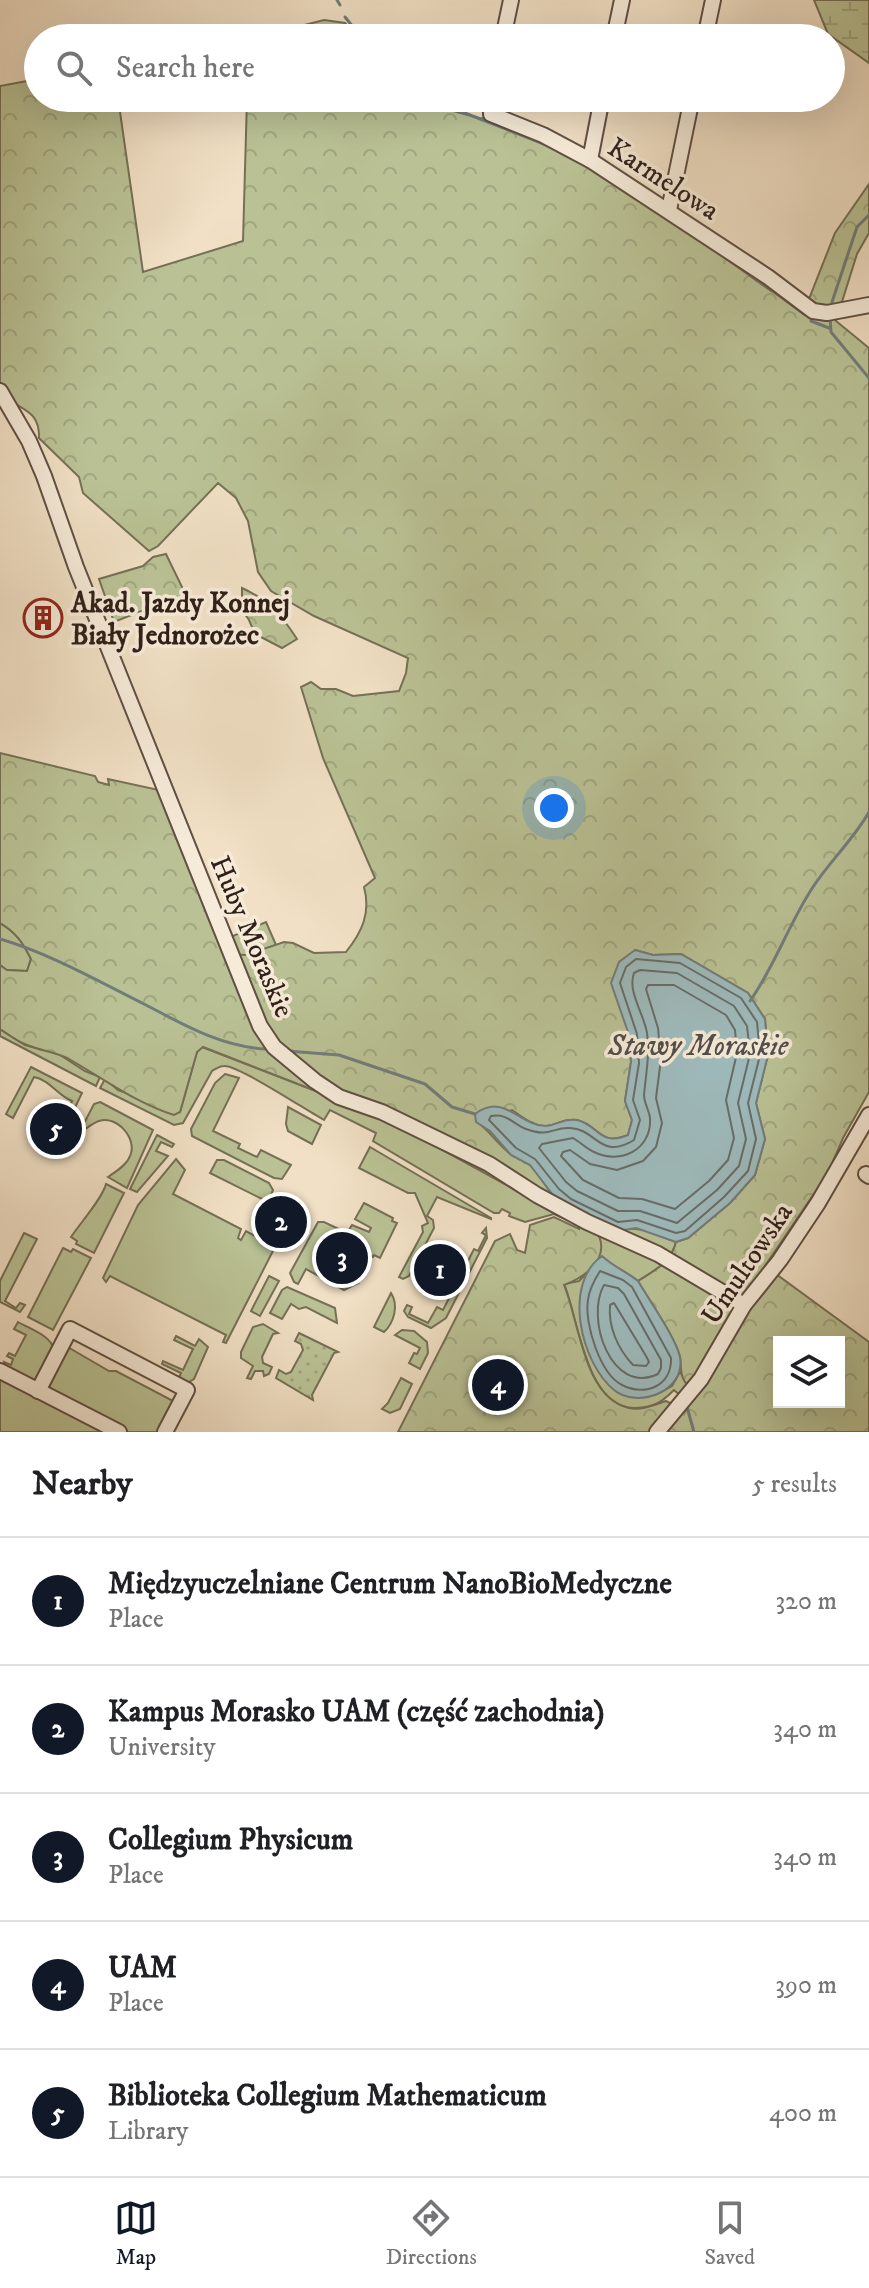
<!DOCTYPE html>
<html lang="en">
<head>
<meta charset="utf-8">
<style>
	:root { --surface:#fff; --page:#f2f2f2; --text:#202124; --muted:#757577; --line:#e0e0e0; --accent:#111827 }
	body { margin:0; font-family:"IM FELL DW Pica",serif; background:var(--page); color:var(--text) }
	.controls { position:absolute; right:24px; bottom:24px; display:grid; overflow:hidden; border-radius:0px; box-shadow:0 8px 32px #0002 }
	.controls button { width:72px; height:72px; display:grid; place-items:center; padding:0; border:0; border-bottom:2px solid var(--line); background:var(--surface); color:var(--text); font:40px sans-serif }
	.you { position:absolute; left:554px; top:808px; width:28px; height:28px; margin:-20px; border:6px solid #fff; border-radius:50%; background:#1a73e8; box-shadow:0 0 0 12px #1a73e833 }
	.badge { display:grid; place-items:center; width:52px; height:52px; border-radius:50%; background:var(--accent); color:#fff; font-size:26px; font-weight:700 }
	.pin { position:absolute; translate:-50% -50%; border:4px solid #fff; box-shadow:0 2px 8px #0006 }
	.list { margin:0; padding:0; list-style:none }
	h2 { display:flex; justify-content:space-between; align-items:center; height:104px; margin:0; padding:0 32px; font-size:34px }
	h2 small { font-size:26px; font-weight:400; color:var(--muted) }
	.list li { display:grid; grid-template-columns:52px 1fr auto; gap:24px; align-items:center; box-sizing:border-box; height:128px; padding:0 32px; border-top:2px solid var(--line) }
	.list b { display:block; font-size:30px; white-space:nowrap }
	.list p { margin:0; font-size:26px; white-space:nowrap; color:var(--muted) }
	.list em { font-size:26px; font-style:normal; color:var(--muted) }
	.icon { flex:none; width:44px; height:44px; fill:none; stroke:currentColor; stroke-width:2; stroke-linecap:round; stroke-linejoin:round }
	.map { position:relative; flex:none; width:869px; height:1432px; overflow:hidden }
	.search { position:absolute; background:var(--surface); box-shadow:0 8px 32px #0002; left:24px; right:24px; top:24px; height:88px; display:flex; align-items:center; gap:20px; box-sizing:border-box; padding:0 28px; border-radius:44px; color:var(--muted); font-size:30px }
	.sheet { height:744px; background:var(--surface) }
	nav { display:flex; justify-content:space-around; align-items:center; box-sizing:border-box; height:112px; border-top:2px solid var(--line); background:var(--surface); font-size:22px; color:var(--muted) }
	nav a { display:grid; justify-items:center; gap:4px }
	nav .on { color:var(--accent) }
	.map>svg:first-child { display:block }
	.grass { fill:#bac295; stroke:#757056; stroke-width:2 }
	.forest { fill:url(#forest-crowns); stroke:#757056; stroke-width:2; fill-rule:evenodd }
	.wetland { fill:url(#wetland-marsh); stroke:#757056; stroke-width:2 }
	.garden { fill:url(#garden-dots); stroke:#757056; stroke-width:2 }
	.water { fill:#9ebbbd; stroke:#727d7b; stroke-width:2 }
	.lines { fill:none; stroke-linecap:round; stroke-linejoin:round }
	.shore { stroke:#676d6a; stroke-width:2 }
	.stream { stroke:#727d7b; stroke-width:3 }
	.minor-casing { stroke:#604f43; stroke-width:18 }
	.minor { stroke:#f6ebd9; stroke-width:14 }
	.labels { text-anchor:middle; stroke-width:7; stroke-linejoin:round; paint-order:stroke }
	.street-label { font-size:28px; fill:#301f18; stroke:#f6ebd9 }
	.poi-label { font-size:28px; font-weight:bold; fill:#301f18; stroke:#f6ebd9; text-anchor:start }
	.water-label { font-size:30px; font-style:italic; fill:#514e4a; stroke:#f6ebd9 }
</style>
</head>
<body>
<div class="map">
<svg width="869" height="1432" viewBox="0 0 869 1432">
	<defs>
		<pattern id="forest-crowns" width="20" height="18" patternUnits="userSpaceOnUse" patternTransform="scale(2)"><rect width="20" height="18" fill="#bac295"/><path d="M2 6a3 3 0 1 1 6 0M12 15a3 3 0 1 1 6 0" fill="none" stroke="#a0a680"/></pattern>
		<pattern id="wetland-marsh" width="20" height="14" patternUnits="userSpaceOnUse" patternTransform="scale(2)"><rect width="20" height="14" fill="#bac295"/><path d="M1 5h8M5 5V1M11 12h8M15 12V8" fill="none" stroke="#a0a680"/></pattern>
		<pattern id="garden-dots" width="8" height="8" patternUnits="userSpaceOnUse" patternTransform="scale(2)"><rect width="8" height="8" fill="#bac295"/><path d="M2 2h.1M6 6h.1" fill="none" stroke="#a0a680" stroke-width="1.8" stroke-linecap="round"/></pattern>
	</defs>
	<rect width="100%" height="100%" fill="#f1e0c5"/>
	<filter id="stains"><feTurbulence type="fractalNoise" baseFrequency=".0025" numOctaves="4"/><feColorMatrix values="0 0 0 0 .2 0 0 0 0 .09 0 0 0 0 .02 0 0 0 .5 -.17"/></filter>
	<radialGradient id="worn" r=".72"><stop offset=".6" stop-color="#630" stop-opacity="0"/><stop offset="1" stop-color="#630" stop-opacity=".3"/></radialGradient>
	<g class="grass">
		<polygon points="266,922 276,945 246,955 235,955 228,938"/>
		<path d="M 0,923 C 16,932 23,943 31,959 L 27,971 L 6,970 L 0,965 Z"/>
		<polygon points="0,1029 25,1045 57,1053 85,1071 100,1077 96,1086 0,1036"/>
		<path d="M 202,1047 L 383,1117 L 579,1225 L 554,1214 L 525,1222 L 509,1216 L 510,1213 L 502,1209 L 499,1213 L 494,1213 L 373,1141 L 376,1133 L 330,1110 L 324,1120 C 306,1110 238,1065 224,1066 C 219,1066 216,1069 212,1071 L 183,1123 L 174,1125 L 100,1088 L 105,1079 L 118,1090 L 180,1112 L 197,1052 Z"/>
		<path d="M 31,1067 L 82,1093 L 72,1114 L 67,1112 L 72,1101 C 57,1095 50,1080 34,1077 L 13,1118 L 6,1114 Z"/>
		<polygon points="225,1074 239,1078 213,1131 240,1144 238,1148 257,1157 261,1150 291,1165 282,1179 274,1178 192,1136 191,1129 215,1083"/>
		<path d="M 100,1102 L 153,1130 L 127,1188 L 108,1177 C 115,1172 127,1165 130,1156 C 138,1139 117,1115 99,1121 C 92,1123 84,1131 79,1133 L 94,1104 Z"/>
		<polygon points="288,1107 321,1125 312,1144 288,1131 286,1124"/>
		<polygon points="157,1135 174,1144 172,1147 161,1142 156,1151 168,1156 137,1192 130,1189"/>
		<polygon points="370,1147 491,1218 491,1219 437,1197 427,1216 433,1220 434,1228 409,1276 403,1279 399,1277 423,1232 422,1226 428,1223 415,1193 408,1193 359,1168"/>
		<polygon points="176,1159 185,1170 173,1194 241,1229 238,1238 241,1240 246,1231 275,1247 226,1343 223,1342 226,1335 110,1276 106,1282 103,1278 138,1205"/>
		<polygon points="217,1160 224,1160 269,1183 273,1190 268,1202 210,1173"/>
		<path d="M 106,1184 L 124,1193 L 94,1253 L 76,1244 L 77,1241 L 71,1237 C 81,1222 102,1199 106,1184 Z"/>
		<polygon points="364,1203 393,1218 392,1221 397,1223 380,1258 374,1255 373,1257 346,1243 344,1246 337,1242 333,1243 326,1236 315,1255 324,1260 327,1268 358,1283 344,1290 306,1269 298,1284 294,1282 290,1273 318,1222 324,1222 347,1233 352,1225 369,1232 371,1228 355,1219"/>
		<polygon points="486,1228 487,1238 446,1318 431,1328 408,1317 404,1311 407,1305 412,1307 409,1314 428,1323 437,1307 443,1310 474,1249 478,1251 486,1235 482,1233"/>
		<path d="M 627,1228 L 644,1230 L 676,1242 C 671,1263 655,1270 638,1281 C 626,1271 613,1267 602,1257 L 598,1258 L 601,1245 L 598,1233 Z"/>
		<polygon points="24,1233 37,1239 5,1301 16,1308 20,1303 25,1305 20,1312 0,1302 0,1281"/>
		<polygon points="63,1248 71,1252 73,1249 91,1258 53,1330 28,1317"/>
		<path d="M 592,1268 L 585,1282 L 655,1395 L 672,1386 L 680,1372 L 690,1388 L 682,1397 L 674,1390 C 662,1402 655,1407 636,1408 C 586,1411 578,1316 564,1284 L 579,1281 Z"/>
		<polygon points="269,1276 279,1281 260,1316 251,1311"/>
		<polygon points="287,1287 335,1308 337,1323 306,1307 299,1309 291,1304 282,1319 270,1313 282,1290"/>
		<path d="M 391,1293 C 399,1305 394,1323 384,1332 L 374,1327 Z"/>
		<path d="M 18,1322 C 30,1329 50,1335 54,1349 L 36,1382 C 25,1377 7,1374 4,1362 L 11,1365 L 13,1359 L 7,1356 L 9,1353 L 15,1356 L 26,1335 L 14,1329 Z"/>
		<polygon points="263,1324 278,1333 273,1334 262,1357 263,1363 272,1367 269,1374 264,1376 263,1371 255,1371 251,1379 247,1378 253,1366 241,1358 241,1352 253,1327"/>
		<polygon points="402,1330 414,1331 427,1342 428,1353 420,1369 409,1363 414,1353 417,1354 420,1348 395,1335"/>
		<polygon points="176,1336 195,1346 199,1339 208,1347 194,1379 187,1383 178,1380 181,1373 162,1364 163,1361 183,1370 193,1349 174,1340"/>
		<polygon points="66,1346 109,1371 116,1371 175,1402 160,1432 128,1432 51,1392 49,1383"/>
		<polygon points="0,1376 109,1432 0,1432"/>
		<polygon points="401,1378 412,1384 400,1409 390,1413 382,1409 388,1403"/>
	</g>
	<g class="forest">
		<polygon points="324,20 345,23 358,38 253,38"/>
		<path d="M 38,79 L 38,98 L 118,98 L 143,272 L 243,241 L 247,98 L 433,98 L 446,109 L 479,118 L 500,120 L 536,141 L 562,151 L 639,196 L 771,291 L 805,309 L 835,233 L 869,184 L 869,233 L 857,254 L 836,321 L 869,348 L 869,1092 L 843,1138 L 828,1173 L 765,1266 L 869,1342 L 869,1432 L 663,1432 L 689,1387 C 679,1377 682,1370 680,1357 C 675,1337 649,1300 638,1281 C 655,1270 671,1263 676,1242 L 688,1238 L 730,1203 L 755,1175 L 765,1139 L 756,1103 L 768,1055 L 765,1019 L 748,993 L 681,954 L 653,955 L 635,950 L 623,1011 L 629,1035 L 631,1062 L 625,1101 L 632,1120 L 628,1135 C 600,1147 599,1125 577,1120 C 562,1118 558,1125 546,1126 C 533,1126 522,1117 512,1110 L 477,1122 C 491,1132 500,1147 513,1156 C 518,1159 525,1161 530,1165 C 539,1173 544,1186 553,1194 C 564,1206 593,1222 599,1236 C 609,1261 583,1278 564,1285 C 579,1319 583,1398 629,1408 C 641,1411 654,1405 666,1401 L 675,1405 L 651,1432 L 398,1432 L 495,1241 L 510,1234 L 517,1250 L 525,1253 L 530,1225 L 554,1217 L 579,1229 L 579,1225 L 383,1117 L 203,1047 L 197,1052 L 180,1112 L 174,1115 C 136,1103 104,1079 69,1059 C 56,1052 41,1051 27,1045 C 18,1042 9,1035 0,1029 L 0,965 L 7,970 L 27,971 L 31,959 C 23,943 16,932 0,923 L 0,753 L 95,776 L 98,782 L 109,785 L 108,779 L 159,790 L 224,954 L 246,955 L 284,942 L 293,943 L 314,953 L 346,952 C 362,932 371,913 364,887 L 375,878 L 323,758 L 301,687 L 311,682 L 321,689 L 336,689 L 353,696 L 399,691 L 406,673 L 408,658 L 314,616 L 271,591 L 258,572 L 248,521 L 236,498 L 218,483 L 158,546 L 149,551 L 83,493 L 79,477 L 39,438 C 40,406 15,411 0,391 L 0,86 ZM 779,1342 L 839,1342 L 839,1402 L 779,1402 Z"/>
		<polygon points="166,554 182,587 184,599 167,601 114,622 99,579 143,566 153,557"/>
		<path d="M 242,588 C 270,601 280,613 297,639 L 282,648 L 255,634 L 249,620 L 242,610 Z"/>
	</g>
	<polygon class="wetland" points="814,0 869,0 869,63 828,34"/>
	<polygon class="garden" points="299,1333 338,1352 334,1353 312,1395 313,1400 276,1378 279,1370 286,1374 291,1372 303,1350 301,1344 295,1341"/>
	<g class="water">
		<path d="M 635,950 L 653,955 L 681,954 L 748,993 L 765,1019 L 768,1055 L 756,1103 L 765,1139 L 755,1175 L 730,1203 L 688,1238 L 676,1242 L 636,1228 L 618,1231 L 567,1206 L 553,1195 L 530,1165 L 511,1155 L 490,1131 L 476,1122 L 475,1114 C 505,1092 519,1126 546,1126 C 558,1125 562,1118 577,1120 C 599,1125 599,1147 628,1135 L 632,1120 L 625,1101 L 631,1062 L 629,1035 L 611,983 L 619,962 Z"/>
		<path d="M 602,1256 C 614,1267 625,1271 638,1281 C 649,1300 676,1338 680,1357 C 686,1392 637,1409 614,1390 C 581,1363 562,1284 602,1256 Z"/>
	</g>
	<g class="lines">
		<g class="shore">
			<path d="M 636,959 L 680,963 L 741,998 L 757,1022 L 760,1055 L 748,1103 L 756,1139 L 748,1171 L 724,1197 L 685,1231 L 676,1233 L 637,1220 L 618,1222 L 571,1199 L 559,1189 L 535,1159 L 516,1148 L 489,1120 L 491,1116 C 507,1113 513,1124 526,1129 C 550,1138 552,1127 570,1128 C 597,1129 600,1161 634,1140 L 640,1120 L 633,1100 L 639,1063 L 637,1034 L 620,983 L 626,967 Z"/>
			<path d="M 640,970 L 677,973 L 734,1006 L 747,1026 L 750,1054 L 738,1103 L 746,1139 L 739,1166 L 717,1190 L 677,1223 L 640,1211 L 618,1211 L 577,1191 L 566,1182 L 539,1148 L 542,1144 L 573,1138 C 580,1142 587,1149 594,1152 C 620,1165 652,1150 650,1118 C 649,1110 644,1103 644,1095 C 646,1073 650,1054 647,1033 C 644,1014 627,991 634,973 Z"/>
			<polygon points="648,985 674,985 726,1015 735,1030 737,1053 726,1100 734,1138 728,1160 709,1181 675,1209 642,1199 619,1198 583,1180 561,1156 563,1152 570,1150 590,1164 617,1170 643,1161 656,1147 662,1123 656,1098 661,1059 658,1028 646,989"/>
			<path d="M 600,1271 L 623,1280 L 632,1287 L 671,1358 C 672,1386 645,1397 622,1385 C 600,1374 584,1323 588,1300 C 589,1290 595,1279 600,1271 Z"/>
			<path d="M 604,1285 L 618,1288 L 624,1294 L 661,1360 L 661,1368 L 658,1374 C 611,1396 585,1318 604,1285 Z"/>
			<path d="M 614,1303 L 646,1356 L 649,1362 L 646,1366 L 633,1365 C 618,1349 608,1327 610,1305 Z"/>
		</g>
		<g class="stream">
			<polyline points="337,0 340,5"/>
			<polyline points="345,17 362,38"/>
			<polyline points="436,98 447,106 554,148"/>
			<polyline points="746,271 804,314"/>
			<polyline points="832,302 857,227 869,215"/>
			<polyline points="830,316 831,332 869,378"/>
			<polyline points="811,321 829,328"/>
			<path d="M 0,939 C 51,954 98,981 146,1005 C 184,1025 222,1047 266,1049"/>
			<path d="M 750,1001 C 775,966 789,923 813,887 C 830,861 853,840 869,812"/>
			<polyline points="287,1051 339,1055 425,1084 452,1107 475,1114"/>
			<polyline points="687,1407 694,1432"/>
		</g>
		<defs>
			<g id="minor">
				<polyline points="503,38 511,0"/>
				<polyline points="614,38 622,0"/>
				<polyline points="705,38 713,0"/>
				<polyline points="491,98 491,114 543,135 590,160 768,277 813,311 827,313 869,305"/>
				<polyline points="590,160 602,98"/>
				<polyline points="669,210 692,98"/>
				<polyline points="0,391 29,441 44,476 76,567 260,1026 274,1047 315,1081 339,1097 382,1112 489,1164 537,1195 587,1222 658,1254 744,1305"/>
				<polyline points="866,1174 869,1176"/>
				<polyline points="0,1371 119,1432"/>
				<polyline points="38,1391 70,1329 187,1390 165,1432"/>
				<polyline points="657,1432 701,1379 744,1305 780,1260 818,1203 869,1115"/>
			</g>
		</defs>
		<use href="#minor" class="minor-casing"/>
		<use href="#minor" class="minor"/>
	</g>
	<defs>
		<symbol id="building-ring" viewBox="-11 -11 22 22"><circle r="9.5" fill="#f6ebd9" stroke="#8f2418" stroke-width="1.5"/><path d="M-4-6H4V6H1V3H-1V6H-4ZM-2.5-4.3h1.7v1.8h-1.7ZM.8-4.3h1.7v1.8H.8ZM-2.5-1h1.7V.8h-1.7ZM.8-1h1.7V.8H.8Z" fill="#8f2418"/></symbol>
	</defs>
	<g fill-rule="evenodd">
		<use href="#building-ring" x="21" y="596" width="44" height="44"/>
	</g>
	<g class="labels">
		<g class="street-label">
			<text transform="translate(664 178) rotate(33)" y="10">Karmelowa</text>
			<text transform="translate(253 936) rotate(67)" y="10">Huby Moraskie</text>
			<text transform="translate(746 1263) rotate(-56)" y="10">Umultowska</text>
		</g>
		<g class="poi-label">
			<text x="71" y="612">Akad. Jazdy Konnej<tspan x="71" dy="32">Biały Jednorożec</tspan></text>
		</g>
		<g class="water-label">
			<text x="698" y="1055">Stawy Moraskie</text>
		</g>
	</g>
	<rect width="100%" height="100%" filter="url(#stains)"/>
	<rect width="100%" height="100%" fill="url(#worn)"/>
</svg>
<div class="controls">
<button><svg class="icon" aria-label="layers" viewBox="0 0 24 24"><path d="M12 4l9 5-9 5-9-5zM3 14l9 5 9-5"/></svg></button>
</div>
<div class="you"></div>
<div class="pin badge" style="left:440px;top:1270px">1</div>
<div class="pin badge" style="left:281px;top:1222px">2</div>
<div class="pin badge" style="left:342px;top:1258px">3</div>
<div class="pin badge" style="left:498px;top:1385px">4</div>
<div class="pin badge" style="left:56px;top:1129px">5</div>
<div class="search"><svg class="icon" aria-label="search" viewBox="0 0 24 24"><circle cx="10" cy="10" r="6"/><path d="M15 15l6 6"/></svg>Search here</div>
</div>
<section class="sheet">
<h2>Nearby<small>5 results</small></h2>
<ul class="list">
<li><span class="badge">1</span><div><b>Międzyuczelniane Centrum NanoBioMedyczne</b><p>Place</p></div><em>320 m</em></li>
<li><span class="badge">2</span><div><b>Kampus Morasko UAM (część zachodnia)</b><p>University</p></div><em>340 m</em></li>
<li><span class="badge">3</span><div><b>Collegium Physicum</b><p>Place</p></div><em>340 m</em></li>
<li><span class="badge">4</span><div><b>UAM</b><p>Place</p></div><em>390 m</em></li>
<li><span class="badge">5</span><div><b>Biblioteka Collegium Mathematicum</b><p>Library</p></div><em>400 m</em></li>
</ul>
</section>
<nav>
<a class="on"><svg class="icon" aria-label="map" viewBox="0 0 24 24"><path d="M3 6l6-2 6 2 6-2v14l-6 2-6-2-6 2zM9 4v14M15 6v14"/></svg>Map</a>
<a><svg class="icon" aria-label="directions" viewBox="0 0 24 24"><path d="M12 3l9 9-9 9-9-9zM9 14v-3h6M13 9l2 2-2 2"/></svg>Directions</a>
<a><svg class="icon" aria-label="saved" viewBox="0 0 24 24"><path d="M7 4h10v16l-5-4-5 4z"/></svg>Saved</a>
</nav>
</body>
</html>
